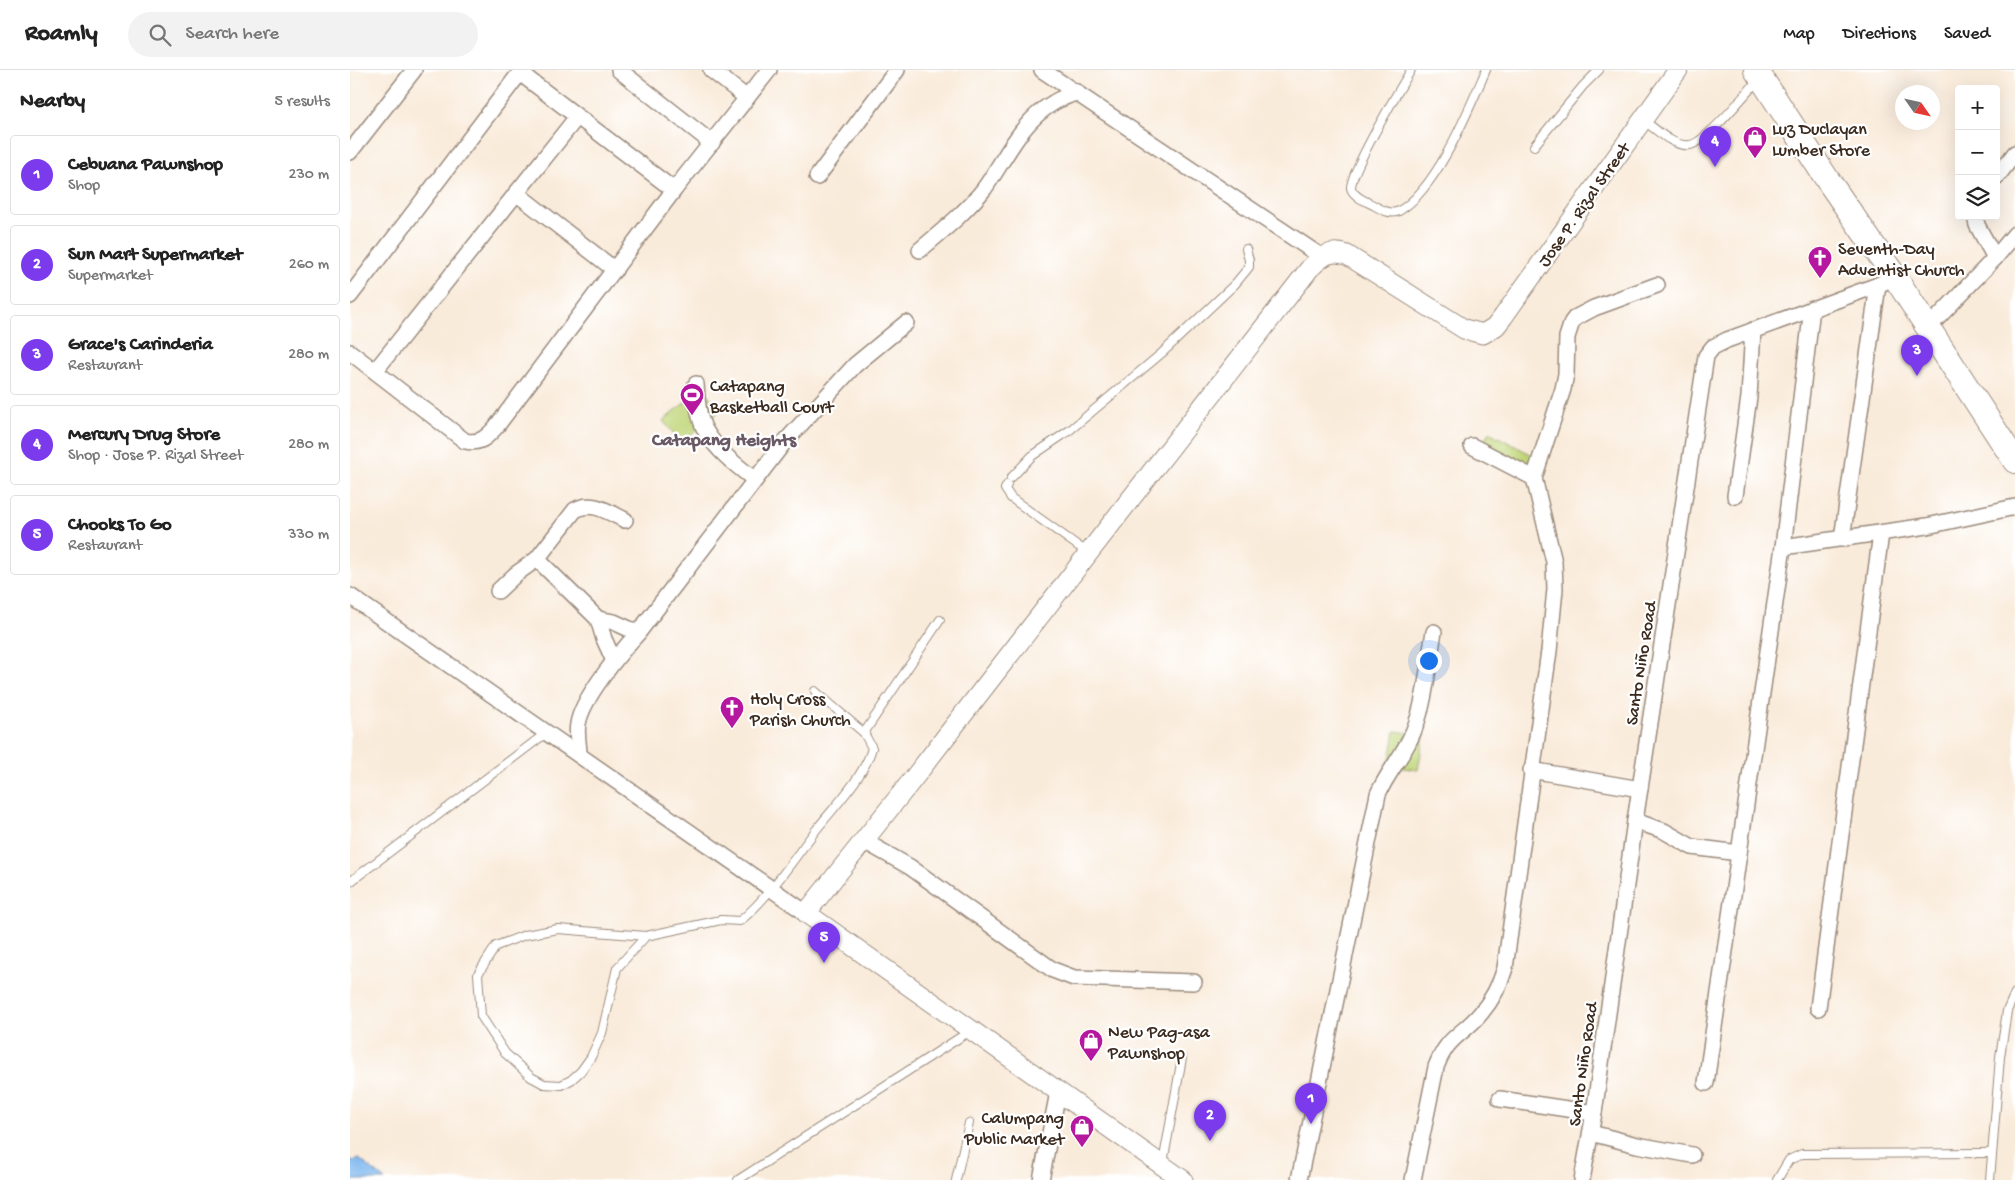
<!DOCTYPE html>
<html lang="en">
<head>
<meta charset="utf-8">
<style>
	:root { --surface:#fff; --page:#f2f2f2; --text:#222; --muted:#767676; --line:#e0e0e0; --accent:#7c3aed }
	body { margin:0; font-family:"Gochi Hand",sans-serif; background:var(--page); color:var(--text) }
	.controls { position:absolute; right:15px; top:15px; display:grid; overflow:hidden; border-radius:5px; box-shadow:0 5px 20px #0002 }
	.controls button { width:45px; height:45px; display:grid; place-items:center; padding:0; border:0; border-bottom:1px solid var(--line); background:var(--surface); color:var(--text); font:25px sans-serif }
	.compass { position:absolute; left:1545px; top:15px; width:45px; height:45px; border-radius:50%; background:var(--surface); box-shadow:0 5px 20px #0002; rotate:124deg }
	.you { position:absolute; left:1078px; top:590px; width:18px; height:18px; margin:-12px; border:4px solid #fff; border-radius:50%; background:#1a73e8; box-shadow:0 0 0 8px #1a73e833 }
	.badge { display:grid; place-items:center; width:32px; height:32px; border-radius:50%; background:var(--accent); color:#fff; font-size:16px; font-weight:700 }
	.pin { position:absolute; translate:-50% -41px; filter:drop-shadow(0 1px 2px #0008) }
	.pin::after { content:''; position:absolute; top:26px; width:18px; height:15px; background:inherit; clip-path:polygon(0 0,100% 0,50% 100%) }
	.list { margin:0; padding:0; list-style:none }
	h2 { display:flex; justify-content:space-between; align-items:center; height:65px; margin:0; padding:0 20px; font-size:21px }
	h2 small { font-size:16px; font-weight:400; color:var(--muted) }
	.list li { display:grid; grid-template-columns:32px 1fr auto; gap:15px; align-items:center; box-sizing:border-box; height:80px; margin:0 10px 10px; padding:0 10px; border:1px solid var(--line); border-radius:5px }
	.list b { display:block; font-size:19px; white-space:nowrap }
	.list p { margin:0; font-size:16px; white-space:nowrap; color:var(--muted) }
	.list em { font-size:16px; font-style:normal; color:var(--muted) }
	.icon { flex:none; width:28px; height:28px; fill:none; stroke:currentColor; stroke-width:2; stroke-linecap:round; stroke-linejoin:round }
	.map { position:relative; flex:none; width:1665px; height:1110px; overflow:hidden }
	header { display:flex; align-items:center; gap:30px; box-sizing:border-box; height:70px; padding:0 25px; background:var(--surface); border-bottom:1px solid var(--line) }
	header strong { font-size:24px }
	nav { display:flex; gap:28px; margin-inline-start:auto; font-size:18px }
	.search { width:350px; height:45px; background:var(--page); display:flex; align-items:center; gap:12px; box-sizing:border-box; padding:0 18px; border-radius:28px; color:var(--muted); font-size:19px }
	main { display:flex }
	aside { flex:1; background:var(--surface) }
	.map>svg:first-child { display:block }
	.grass { fill:#c0d578; stroke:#7e804b }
	.water { fill:#7eb7ef; stroke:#5c7086 }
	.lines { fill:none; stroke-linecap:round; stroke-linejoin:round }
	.service-casing { stroke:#9a8a7c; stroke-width:10 }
	.minor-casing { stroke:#9a8a7c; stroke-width:18 }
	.tertiary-casing { stroke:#9a8a7c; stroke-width:21 }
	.primary-casing { stroke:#9a8a7c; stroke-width:26 }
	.service { stroke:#fff; stroke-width:8 }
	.minor { stroke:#fff; stroke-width:15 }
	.tertiary { stroke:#fff; stroke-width:19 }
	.primary { stroke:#fff; stroke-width:24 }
	.labels { text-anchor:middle; stroke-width:4.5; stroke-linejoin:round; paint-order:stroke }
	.poi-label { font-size:18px; fill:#3b2a1e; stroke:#fff; text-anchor:start }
	.street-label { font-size:18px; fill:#3b2a1e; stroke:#fff }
	.neighbourhood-label { font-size:19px; font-weight:bold; fill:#695964; stroke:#fff }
</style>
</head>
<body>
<header>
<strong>Roamly</strong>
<div class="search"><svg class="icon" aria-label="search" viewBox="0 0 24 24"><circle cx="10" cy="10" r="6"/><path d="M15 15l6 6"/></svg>Search here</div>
<nav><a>Map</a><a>Directions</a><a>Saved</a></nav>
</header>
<main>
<aside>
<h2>Nearby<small>5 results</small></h2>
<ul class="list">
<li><span class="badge">1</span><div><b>Cebuana Pawnshop</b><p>Shop</p></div><em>230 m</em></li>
<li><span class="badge">2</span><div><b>Sun Mart Supermarket</b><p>Supermarket</p></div><em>260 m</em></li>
<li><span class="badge">3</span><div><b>Grace's Carinderia</b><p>Restaurant</p></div><em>280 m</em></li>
<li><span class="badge">4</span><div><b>Mercury Drug Store</b><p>Shop · Jose P. Rizal Street</p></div><em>280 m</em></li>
<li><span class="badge">5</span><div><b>Chooks To Go</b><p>Restaurant</p></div><em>330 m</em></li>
</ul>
</aside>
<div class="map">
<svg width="1665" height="1110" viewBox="0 0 1665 1110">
	<rect width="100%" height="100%" fill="#fff"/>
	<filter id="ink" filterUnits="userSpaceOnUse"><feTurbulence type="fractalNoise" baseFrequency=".02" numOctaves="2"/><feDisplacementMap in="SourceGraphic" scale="10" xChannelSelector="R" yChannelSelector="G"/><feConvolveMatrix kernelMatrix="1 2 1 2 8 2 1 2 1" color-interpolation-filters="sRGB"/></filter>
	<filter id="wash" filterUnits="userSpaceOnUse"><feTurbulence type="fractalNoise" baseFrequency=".0096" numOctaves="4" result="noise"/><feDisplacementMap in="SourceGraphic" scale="20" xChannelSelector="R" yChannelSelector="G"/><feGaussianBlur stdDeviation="1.12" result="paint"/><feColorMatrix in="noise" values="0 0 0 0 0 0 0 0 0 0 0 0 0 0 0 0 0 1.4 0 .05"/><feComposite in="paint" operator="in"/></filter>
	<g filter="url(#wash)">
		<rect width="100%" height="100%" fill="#f9ebda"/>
		<g class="grass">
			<polygon points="352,318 371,340 332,373 313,351"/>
			<polygon points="1139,362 1186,387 1176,406 1129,382"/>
			<polygon points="1045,661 1074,665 1068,700 1039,696"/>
		</g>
		<polygon class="water" points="8,1088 35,1110 0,1110 0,1089 3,1092"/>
	</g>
	<g filter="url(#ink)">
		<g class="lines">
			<defs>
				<g id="service">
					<path d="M 1061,0 C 1050,18 1000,102 1001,118 C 1003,127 1018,132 1025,136 C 1032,140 1041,145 1049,141 C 1087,119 1119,39 1136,0"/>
					<path d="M 1293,50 C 1305,58 1324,78 1340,75 C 1356,73 1396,23 1409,9"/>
					<polyline points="1184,76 1233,16 1249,0"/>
					<polyline points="661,408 682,386 720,360 812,283 885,214 899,197 899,190 896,179"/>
					<polyline points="657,415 655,419 661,428 738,483"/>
					<polyline points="514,663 590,550"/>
					<polyline points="0,812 196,663"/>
					<path d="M 296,866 L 208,859 L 175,865 L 146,876 L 128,904 L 131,946 L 155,983 L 181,1007 L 194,1014 L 211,1015 L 221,1010 L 231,1001 L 241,987 L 252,963 L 267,898 L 296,866 L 371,850 L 390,851 C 420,826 442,791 466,760 C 484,737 514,707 522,678 L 514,663 L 465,621"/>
					<polyline points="813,1093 832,988"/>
					<polyline points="388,1110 620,961"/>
					<polyline points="606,1110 619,1053"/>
					<polyline points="1427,1110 1439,1090 1452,1084 1642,1083"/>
					<polyline points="1640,1110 1650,987 1657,941 1665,923"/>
				</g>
				<g id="minor">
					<polyline points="269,0 362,73"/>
					<polyline points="361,0 397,28"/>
					<polyline points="692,0 972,187"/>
					<polyline points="170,3 324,120"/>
					<polyline points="0,82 64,0"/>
					<polyline points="467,107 547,0"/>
					<polyline points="1646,108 1665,83"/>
					<polyline points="166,123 265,200"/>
					<polyline points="1625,146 1627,155 1645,188"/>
					<path d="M 570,180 C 592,161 616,142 634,119 C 655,90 670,52 703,33 C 710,28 719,26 727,22"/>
					<polyline points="0,226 172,0"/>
					<polyline points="1577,259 1645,188 1665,164"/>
					<path d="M 0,282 L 115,371 C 130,374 136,368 146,357 L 324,120 L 419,0"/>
					<polyline points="25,301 227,47"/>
					<path d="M 346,314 C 347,329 348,347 355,360 C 367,381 387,396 405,410"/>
					<polyline points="1122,376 1184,408"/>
					<polyline points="1385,426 1399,327 1403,260"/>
					<polyline points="1492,469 1528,215"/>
					<polyline points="1433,477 1462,238"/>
					<path d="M 187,489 L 225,440 C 242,430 258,442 275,450"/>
					<polyline points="148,521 166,504 187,489 248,549 254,569 264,591"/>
					<polyline points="0,526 456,843"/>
					<polyline points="248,549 264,552 288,563"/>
					<path d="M 229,685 C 229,675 226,663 228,654 C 232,628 270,583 288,563 L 432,375 L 505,295 L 556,253"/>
					<polyline points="1181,700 1290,719"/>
					<polyline points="1285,751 1314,761 1342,777 1389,783"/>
					<polyline points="514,771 560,797 703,900 724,908 844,912"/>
					<polyline points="1468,938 1531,463"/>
					<polyline points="1356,1013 1433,477 1577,456 1665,437"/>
					<polyline points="1150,1029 1244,1043"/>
					<polyline points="1241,1063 1287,1075 1342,1085"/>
					<polyline points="691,1110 708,1022"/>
					<path d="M 949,1110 L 1028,724 C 1038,701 1055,684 1064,660 C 1076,630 1078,594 1084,562"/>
					<path d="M 1063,1110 L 1086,997 C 1098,965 1112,966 1131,943 C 1142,930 1150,915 1155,898 L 1199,581 L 1205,519 L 1204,492 L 1184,408 L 1213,319 L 1216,304 L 1217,267 L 1222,252 L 1225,248 L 1244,238 L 1307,215"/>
					<polyline points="1232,1110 1244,1043 1285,751 1356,286 1363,277 1377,270 1528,215 1545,207"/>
				</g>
				<path id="tertiary" d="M 833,1110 L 456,843 L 563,709 L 960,198 C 973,186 980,179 997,185 L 1114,259 L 1133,264 L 1146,256 L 1153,247 L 1328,0"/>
				<polyline id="primary" points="1406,0 1477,109 1545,207 1665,391"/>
			</defs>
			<use href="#service" class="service-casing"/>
			<use href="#minor" class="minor-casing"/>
			<use href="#tertiary" class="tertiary-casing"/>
			<use href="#primary" class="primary-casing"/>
			<use href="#service" class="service"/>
			<use href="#minor" class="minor"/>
			<use href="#tertiary" class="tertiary"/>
			<use href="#primary" class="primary"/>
		</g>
	</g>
	<defs>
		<symbol id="shop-pin" viewBox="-11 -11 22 30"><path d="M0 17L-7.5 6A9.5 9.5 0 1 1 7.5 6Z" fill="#b5179e" stroke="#fff"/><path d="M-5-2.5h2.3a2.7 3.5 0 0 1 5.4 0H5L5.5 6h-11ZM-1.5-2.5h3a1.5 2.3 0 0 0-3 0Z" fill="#fff"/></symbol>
		<symbol id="church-pin" viewBox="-11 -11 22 30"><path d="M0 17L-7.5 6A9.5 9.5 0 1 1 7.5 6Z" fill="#b5179e" stroke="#fff"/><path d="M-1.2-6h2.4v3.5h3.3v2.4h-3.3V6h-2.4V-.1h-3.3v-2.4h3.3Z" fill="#fff"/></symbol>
		<symbol id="stadium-pin" viewBox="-11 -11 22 30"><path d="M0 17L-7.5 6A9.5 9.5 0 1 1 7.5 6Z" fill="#b5179e" stroke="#fff"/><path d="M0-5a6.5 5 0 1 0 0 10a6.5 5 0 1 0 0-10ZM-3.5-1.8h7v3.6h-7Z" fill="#fff"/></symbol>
	</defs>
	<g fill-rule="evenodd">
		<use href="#shop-pin" x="1391" y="54" width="28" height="38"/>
		<use href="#church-pin" x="1456" y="174" width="28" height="38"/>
		<use href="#stadium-pin" x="328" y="311" width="28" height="38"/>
		<use href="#church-pin" x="368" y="624" width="28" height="38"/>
		<use href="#shop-pin" x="727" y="957" width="28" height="38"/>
		<use href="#shop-pin" x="718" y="1043" width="28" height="38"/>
	</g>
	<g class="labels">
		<g class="poi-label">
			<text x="1422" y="64">Luz Duclayan<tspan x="1422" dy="21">Lumber Store</tspan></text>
			<text x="1488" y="184">Seventh-Day<tspan x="1488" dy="21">Adventist Church</tspan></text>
			<text x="360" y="321">Catapang<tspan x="360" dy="21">Basketball Court</tspan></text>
			<text x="400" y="634">Holy Cross<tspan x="400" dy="21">Parish Church</tspan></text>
			<text x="758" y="967">New Pag-asa<tspan x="758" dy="21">Pawnshop</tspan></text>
			<text x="714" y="1053" text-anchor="end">Calumpang<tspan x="714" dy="21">Public Market</tspan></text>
		</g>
		<g class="street-label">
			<text transform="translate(1233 134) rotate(-55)" y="6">Jose P. Rizal Street</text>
			<text transform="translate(1290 593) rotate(-81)" y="6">Santo Niño Road</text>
			<text transform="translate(1232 994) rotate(-82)" y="6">Santo Niño Road</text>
		</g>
		<g class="neighbourhood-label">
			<text x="374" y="375">Catapang Heights</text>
		</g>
	</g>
</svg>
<div class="controls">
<button>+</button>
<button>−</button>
<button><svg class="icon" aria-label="layers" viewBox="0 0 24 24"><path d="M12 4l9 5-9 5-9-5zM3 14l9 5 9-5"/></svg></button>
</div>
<svg class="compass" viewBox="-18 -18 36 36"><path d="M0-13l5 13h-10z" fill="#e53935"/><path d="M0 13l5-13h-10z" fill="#767676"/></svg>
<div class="you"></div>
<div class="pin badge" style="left:961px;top:1054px">1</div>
<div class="pin badge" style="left:860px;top:1071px">2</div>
<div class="pin badge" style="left:1567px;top:306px">3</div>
<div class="pin badge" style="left:1365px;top:97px">4</div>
<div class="pin badge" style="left:474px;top:893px">5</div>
</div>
</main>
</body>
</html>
